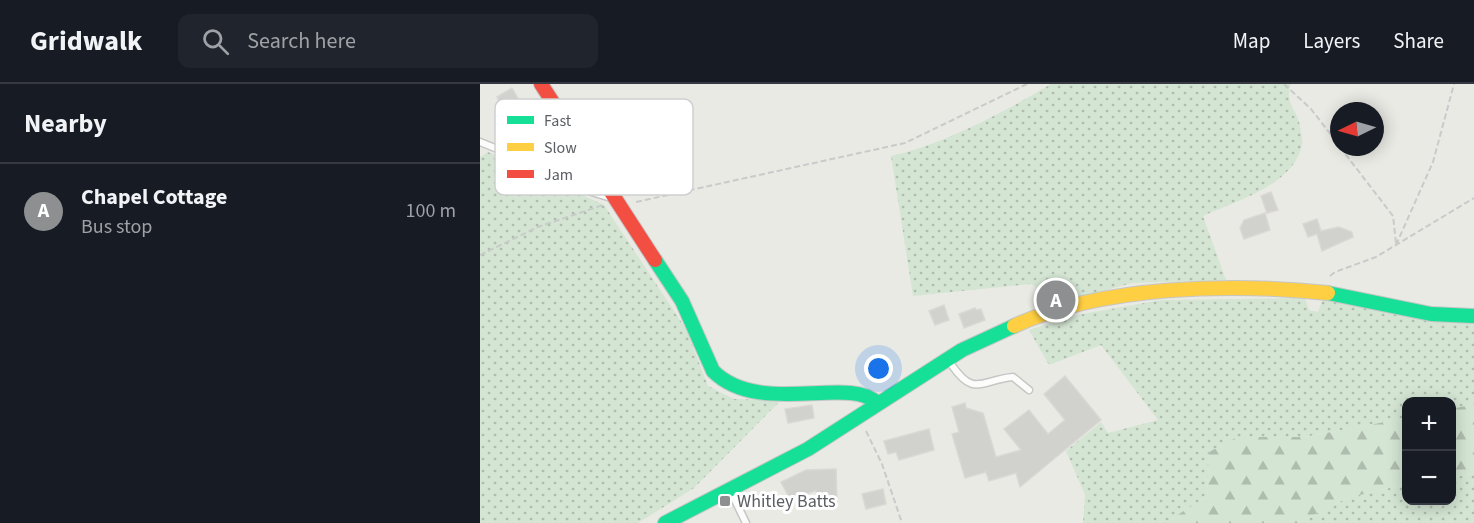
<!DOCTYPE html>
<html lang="en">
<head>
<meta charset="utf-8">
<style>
	:root { --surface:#171b24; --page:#20242c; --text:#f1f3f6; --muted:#9ea1a6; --line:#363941; --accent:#8d8f90 }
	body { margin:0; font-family:"Source Sans 3",sans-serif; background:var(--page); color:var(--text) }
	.controls { position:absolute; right:18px; bottom:18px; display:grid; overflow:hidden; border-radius:12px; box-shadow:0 3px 15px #0003 }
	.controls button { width:54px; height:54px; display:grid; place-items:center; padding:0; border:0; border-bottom:2px solid var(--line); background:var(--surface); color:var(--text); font:30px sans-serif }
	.compass { position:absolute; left:850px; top:18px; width:54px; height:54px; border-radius:50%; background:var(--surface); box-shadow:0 3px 15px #0003; rotate:265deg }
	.you { position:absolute; left:399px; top:285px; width:21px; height:21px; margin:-15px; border:4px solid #fff; border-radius:50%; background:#1a73e8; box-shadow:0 0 0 9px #1a73e833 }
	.badge { display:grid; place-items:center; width:39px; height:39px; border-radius:50%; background:var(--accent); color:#fff; font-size:20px; font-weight:700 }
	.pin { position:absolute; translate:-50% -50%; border:3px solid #fff; box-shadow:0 2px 6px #0006 }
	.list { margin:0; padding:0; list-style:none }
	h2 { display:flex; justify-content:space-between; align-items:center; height:78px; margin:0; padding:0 24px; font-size:26px }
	h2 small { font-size:20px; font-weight:400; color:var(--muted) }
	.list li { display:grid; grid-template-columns:39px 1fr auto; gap:18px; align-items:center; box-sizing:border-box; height:96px; padding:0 24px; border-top:2px solid var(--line) }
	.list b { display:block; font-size:22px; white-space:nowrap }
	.list p { margin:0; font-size:20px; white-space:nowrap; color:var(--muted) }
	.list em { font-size:20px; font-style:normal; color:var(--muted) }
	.icon { flex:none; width:33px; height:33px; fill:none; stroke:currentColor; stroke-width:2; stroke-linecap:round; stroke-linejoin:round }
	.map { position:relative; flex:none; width:994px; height:439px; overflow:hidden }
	header { display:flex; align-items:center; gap:36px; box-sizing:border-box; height:84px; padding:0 30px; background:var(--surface); border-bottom:2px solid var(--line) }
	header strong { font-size:28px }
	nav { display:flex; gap:33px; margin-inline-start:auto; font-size:21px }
	.search { width:420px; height:54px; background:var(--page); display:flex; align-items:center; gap:15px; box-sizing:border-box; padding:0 21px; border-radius:12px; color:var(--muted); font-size:22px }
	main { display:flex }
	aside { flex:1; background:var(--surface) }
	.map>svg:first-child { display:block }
	.grass { fill:url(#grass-dots) }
	.forest { fill:url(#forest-firs) }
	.building { fill:#d1d1ce; stroke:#d9d8d4; stroke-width:1.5 }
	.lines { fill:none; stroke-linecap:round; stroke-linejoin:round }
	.lane-casing { stroke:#c6c6c6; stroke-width:9 }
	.fast-casing { stroke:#c5c6c6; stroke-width:16 }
	.slow-casing { stroke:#c5c6c6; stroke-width:16 }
	.jam-casing { stroke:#c5c6c6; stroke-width:16 }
	.path { stroke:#c8cbca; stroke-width:2; stroke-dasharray:6 3; stroke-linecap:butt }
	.lane { stroke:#fcfcfb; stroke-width:6 }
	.fast { stroke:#16e098; stroke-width:14 }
	.slow { stroke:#ffcf43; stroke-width:14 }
	.jam { stroke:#f24e42; stroke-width:14 }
	.poi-dot { fill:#8d8f90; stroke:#fff; stroke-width:2 }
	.labels { text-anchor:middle; stroke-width:6; stroke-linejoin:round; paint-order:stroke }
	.poi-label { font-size:18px; fill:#5b5e62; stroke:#fff; text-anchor:start }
	.key { fill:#fff; stroke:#cecfd0; stroke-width:1.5 }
	.key-label { font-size:16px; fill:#5b5e62 }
</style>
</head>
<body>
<header>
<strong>Gridwalk</strong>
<div class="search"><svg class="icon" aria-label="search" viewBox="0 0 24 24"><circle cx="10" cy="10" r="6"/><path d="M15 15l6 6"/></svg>Search here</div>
<nav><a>Map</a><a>Layers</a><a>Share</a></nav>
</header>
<main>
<aside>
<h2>Nearby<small></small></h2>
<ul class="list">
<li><span class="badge">A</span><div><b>Chapel Cottage</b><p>Bus stop</p></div><em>100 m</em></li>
</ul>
</aside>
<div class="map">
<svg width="994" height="439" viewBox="0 0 994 439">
	<defs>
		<pattern id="grass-dots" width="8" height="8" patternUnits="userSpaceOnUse" patternTransform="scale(1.5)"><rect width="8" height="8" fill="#d4e5d3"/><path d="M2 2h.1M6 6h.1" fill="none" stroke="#afbdaf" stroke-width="1.8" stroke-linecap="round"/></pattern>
		<pattern id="forest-firs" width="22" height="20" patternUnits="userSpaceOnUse" patternTransform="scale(1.5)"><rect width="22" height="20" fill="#d4e5d3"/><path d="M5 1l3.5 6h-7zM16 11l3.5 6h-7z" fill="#afbdaf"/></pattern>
	</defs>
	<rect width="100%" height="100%" fill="#eaeae5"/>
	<g class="grass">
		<path d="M 571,0 L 811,0 C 804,21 818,25 820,43 C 821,49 823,56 822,62 C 812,102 756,117 723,132 L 746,196 L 652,199 L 578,219 L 551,200 L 433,212 L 411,72 C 465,60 524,28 571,0 Z"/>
		<polygon points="8,68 124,121 206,245 228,302 254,315 301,316 214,404 158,439 0,439 0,73"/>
		<polygon points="825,214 829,226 838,228 843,215 994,240 994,320 972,325 972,318 926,318 926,334 825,353 757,353 729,368 727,413 684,439 603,439 605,411 586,367 621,338 628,349 678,336 621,261 569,281 549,246 597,231 681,216"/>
		<polygon points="994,390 994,439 818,439 867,414 926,400 926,416 972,416 972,393"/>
	</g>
	<g class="forest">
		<polygon points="994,320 994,390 972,393 972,325"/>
		<polygon points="926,334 926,400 867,414 818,439 684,439 727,413 729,368 757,353 825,353"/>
	</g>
	<g class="building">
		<polygon points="32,4 48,32 33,40 17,13"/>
		<polygon points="791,108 798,126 787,129 781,112"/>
		<polygon points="785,129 790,146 764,155 760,144 764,136"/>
		<polygon points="837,135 841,147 859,143 872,148 873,153 842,167 837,150 828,153 823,140"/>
		<polygon points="464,221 469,236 455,241 449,227"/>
		<polygon points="495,224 496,226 501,225 505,236 484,244 479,230"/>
		<polygon points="585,292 621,336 540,403 536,389 509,397 506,388 485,394 472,350 479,348 472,323 485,319 486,324 503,329 516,373 541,366 524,345 549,326 568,350 585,336 564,310"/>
		<polygon points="332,321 334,334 308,339 305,325"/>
		<polygon points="449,345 454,366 419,376 416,368 408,370 404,357"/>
		<polygon points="356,385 357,419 337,420 336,406 311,417 301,398 326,386"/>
		<polygon points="403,405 406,420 386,425 382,410"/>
	</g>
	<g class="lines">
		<defs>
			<g id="lane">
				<polyline points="0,58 55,80 105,106 131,114"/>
				<path d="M 471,280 C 494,314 501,296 533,293 L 549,306"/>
				<polyline points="252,410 266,439"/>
			</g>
			<g id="fast">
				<path d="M 175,176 L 202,217 L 233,287 C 279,333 369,291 397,319"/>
				<polyline points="848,209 951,230 994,232"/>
				<polyline points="185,439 328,365 482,266 534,242"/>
			</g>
			<path id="slow" d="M 534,242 C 623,201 752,199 848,209"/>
			<polyline id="jam" points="61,0 175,176"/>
		</defs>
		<use href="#lane" class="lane-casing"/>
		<use href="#fast" class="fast-casing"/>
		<use href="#slow" class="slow-casing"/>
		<use href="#jam" class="jam-casing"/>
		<g class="path">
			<polyline points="804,0 831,25 859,61"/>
			<polyline points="860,63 913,132 916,159"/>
			<polyline points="156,118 425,59 547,0"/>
			<polyline points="916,161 953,78 974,0"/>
			<polyline points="0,171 58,143 123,121"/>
			<polyline points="850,192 855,188 896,173 994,114"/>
			<polyline points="386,347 402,380 422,439"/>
		</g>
		<use href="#lane" class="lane"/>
		<use href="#fast" class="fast"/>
		<use href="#slow" class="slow"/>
		<use href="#jam" class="jam"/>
	</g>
	<rect class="poi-dot" x="239" y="411" width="12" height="12" rx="3"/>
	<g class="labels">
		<g class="poi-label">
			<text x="257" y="423">Whitley Batts</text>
		</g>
	</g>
	<rect x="15" y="15" width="198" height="96" rx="9" class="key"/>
	<rect x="27" y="32" width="27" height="8" fill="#16e098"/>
	<rect x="27" y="59" width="27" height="8" fill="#ffcf43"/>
	<rect x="27" y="86" width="27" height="8" fill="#f24e42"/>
	<g class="key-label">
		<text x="64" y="42">Fast</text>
		<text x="64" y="69">Slow</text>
		<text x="64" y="96">Jam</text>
	</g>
</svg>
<div class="controls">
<button>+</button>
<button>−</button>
</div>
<svg class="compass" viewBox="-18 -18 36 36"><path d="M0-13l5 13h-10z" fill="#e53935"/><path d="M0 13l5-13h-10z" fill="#9ea1a6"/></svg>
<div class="you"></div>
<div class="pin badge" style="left:576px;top:216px">A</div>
</div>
</main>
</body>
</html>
